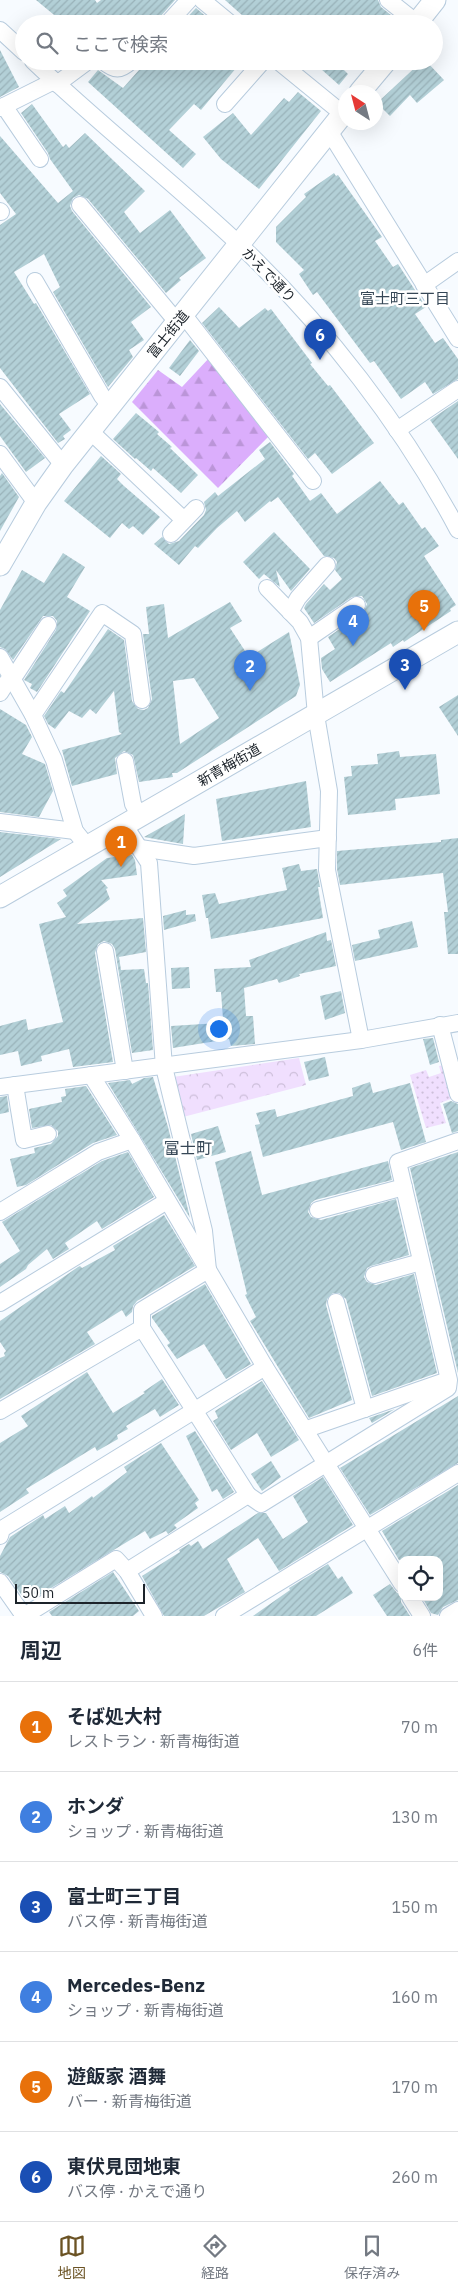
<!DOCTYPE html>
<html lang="ja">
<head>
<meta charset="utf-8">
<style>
	:root { --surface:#fff; --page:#f2f2f3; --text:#1f2937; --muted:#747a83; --line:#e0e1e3; --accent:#6b5324 }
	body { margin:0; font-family:"IBM Plex Sans","Noto Sans JP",sans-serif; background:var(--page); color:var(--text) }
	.controls { position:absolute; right:15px; bottom:15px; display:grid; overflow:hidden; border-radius:10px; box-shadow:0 5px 20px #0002 }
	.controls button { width:45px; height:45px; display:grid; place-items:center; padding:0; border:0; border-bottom:1px solid var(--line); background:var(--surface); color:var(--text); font:25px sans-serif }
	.compass { position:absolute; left:338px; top:85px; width:45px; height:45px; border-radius:50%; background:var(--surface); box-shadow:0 5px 20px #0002; rotate:324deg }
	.scale { position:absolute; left:15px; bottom:12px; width:130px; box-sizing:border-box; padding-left:5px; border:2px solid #1c232a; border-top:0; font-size:14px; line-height:18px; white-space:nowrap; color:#1c232a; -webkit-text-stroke:4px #fff; paint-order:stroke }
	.you { position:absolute; left:218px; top:1028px; width:18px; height:18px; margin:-12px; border:4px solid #fff; border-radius:50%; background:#1a73e8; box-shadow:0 0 0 8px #1a73e833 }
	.badge { display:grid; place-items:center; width:32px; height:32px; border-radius:50%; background:var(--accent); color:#fff; font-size:16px; font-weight:700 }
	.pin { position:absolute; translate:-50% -41px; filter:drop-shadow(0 1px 2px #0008) }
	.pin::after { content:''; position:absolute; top:26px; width:18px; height:15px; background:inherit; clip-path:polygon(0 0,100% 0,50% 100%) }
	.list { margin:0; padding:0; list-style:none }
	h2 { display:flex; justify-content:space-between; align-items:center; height:65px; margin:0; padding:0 20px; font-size:21px }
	h2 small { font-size:16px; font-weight:400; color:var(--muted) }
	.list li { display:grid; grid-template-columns:32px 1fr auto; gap:15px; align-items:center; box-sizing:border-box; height:90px; padding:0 20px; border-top:1px solid var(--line) }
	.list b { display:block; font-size:19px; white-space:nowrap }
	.list p { margin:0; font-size:16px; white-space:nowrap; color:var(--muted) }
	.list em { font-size:16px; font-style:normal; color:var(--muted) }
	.icon { flex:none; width:28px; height:28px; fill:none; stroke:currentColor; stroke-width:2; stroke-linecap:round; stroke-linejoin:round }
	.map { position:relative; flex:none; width:458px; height:1616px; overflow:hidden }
	.search { position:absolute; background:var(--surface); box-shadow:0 5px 20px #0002; left:15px; right:15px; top:15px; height:55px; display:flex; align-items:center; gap:12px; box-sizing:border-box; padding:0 18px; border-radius:28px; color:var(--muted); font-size:19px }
	.sheet { height:605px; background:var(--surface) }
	nav { display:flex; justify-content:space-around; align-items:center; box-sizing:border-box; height:70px; border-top:1px solid var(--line); background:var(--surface); font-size:14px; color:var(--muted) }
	nav a { display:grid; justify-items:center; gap:2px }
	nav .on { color:var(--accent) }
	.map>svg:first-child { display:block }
	.forest { fill:url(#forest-firs) }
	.park { fill:url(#park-crowns) }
	.garden { fill:url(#garden-dots) }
	.building { fill:url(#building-hatch); fill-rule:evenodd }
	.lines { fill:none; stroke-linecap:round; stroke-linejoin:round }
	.minor-casing { stroke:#b8ccde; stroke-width:18 }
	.major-casing { stroke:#b8ccde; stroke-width:23 }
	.minor { stroke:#fff; stroke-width:16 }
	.major { stroke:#fff; stroke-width:21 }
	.labels { text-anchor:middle; stroke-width:5; stroke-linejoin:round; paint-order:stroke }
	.street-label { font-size:14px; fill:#1c232a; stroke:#fff }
	.neighbourhood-label { font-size:15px; fill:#364756; stroke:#fff }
	.quarter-label { font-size:16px; fill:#364756; stroke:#fff }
</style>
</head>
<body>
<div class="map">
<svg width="458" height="1616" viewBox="0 0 458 1616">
	<defs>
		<pattern id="forest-firs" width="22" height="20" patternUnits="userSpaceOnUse" patternTransform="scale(1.25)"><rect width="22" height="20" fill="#dbaefc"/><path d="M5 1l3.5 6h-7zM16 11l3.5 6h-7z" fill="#bb95d8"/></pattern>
		<pattern id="park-crowns" width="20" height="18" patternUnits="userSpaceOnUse" patternTransform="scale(1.25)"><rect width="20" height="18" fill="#f0dffe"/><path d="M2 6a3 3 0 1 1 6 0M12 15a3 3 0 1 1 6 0" fill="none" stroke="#cdbfda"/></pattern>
		<pattern id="garden-dots" width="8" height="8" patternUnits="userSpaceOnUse" patternTransform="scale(1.25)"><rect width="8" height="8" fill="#f0dffe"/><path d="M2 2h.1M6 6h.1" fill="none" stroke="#cdbfda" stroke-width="1.8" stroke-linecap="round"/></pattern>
		<pattern id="building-hatch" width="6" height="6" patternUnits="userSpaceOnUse" patternTransform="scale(1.25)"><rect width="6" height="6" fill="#b3d0d7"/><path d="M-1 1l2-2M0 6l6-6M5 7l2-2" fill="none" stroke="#99b2b9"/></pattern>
	</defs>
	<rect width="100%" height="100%" fill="#f7fbff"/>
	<polygon class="forest" points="210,357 270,435 218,488 132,402 158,370 182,387"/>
	<polygon class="park" points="299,1058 306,1085 183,1117 173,1077"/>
	<polygon class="garden" points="444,1065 456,1097 440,1103 446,1123 426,1128 410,1075 426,1070 429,1077 441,1073 439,1066"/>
	<g class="building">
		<polygon points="36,0 95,0 97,3 101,0 175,0 160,17 157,24 65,24"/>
		<polygon points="225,0 378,0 381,7 397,20 393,24 252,24"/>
		<polygon points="196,8 209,19 204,24 181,24"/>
		<polygon points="0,50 19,87 0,97"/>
		<polygon points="147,61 200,61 210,70 218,61 242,61 201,110 194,104 169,130 196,154 183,168 88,82 98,70 123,88"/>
		<polygon points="312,61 349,61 343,69 348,74 339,85"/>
		<polygon points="422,61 426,61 444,80 417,103 410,95 390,116 377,103"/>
		<polygon points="298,92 321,111 259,189 221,159 203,137 233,113 251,135 284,98 289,102"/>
		<polygon points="32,104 63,147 66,144 69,148 85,133 145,191 124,212 140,233 170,210 206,258 179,278 181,280 166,293 88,199 79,195 73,198 70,206 72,211 151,307 131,322 144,340 129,350 133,357 108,387 53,292 60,287 44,254 14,272 34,304 36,303 90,394 59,414 71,430 63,436 65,439 58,443 0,368 0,225 16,214 0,193 0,136 58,203 73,191 50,159 48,153 21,113"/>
		<polygon points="334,173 336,176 338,175 382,237 375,241 393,267 398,264 426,307 415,314 435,343 443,338 458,359 458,379 433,394 425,382 401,399 374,361 370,363 317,292 313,295 299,274 304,270 276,242 276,227 306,197 304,194"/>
		<polygon points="219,307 239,328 265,308 268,311 271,309 312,363 310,364 328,386 330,385 374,443 332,474 315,453 308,459 202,323"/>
		<polygon points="190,340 199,351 180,376 169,368"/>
		<polygon points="458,401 458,459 430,420"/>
		<polygon points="0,404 45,458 26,472 0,436"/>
		<polygon points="136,413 159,432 157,434 172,447 170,448 198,475 181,493 153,468 151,471 136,458 135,459 113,439"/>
		<polygon points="270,442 294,474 292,476 310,501 321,493 337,514 380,481 399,505 403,502 422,529 425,527 439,546 424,556 456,605 450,609 451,611 404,642 403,640 393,647 391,643 330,682 322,669 321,658 335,649 328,637 363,613 367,604 362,596 352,597 314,623 304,608 306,604 324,584 330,590 342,579 335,570 337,562 334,558 324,556 278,497 271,502 270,501 245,522 237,511 217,528 198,548 195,546 179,565 154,544 162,537 169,544 179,541 204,515 206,510 204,502 215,492 218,496 265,459 259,450"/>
		<polygon points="101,456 121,474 117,479 124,486 160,517 143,535 133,526 129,529 122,523 110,538 64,501"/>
		<polygon points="2,473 19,497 0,531 0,476"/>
		<polygon points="274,532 310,569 291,591 276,570 280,587 264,574 259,579 243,562"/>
		<polygon points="63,553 85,567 67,597 90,611 37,692 30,688 32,684 24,680 56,630 57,621 53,616 43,616 13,660 5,649 0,647 0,610 22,570 44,583"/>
		<path d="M 230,602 L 242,621 L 230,628 L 249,657 L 289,632 L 300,685 L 296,696 L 177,773 L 172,773 L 173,777 L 139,782 L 133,755 L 124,751 L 115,758 L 117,774 L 72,786 L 62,750 L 122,734 L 119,732 L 114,691 L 96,714 L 90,709 L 82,718 L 69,711 L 55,729 L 48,724 L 44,716 L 61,691 L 64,693 L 108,629 L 124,640 L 132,701 L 138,709 L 144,710 L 148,708 L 152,699 L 143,634 L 149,634 L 146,607 L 164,604 L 168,638 ZM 194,678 L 219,718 L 180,744 L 173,681 Z"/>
		<polygon points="458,695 458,736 439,707"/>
		<polygon points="0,709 26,725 32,737 22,754 45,764 53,791 39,817 0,812"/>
		<polygon points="399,751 400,757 436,754 440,794 395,799 396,810 348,815 344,777 352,776 351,766 378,764 377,754"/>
		<polygon points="306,781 311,827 222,841 216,799"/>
		<polygon points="185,814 183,844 144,837"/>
		<polygon points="0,832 61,839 0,877"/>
		<polygon points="458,838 458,954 448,954 444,912 448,912 443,873 340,885 337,869 337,851 441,842 441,840"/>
		<polygon points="132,855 135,860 137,875 101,880 108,888 106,889 110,899 77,924 143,918 146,952 119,957 121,970 144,969 146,983 148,983 153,1050 132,1053 115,949 112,944 104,941 98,944 95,953 113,1062 73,1067 69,1049 41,1056 42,1061 21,1066 18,1051 0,1055 0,1026 26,1019 28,1030 63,1022 39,924 66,917 57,903 67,896 63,890 107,858"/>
		<polygon points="299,864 301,871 317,869 320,887 318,887 323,918 211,939 208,918 206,918 202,895 215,893 219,904 287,890 282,868"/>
		<polygon points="186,910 186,915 195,914 196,921 164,930 163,916"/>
		<polygon points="412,921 418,947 355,961 352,945 380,938 378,930"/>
		<polygon points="326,932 327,941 331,940 336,966 299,974 300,976 279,983 277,979 244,988 246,1016 253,1016 255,1044 231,1046 229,1039 173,1048 171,1026 219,1023 219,1019 223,1019 221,992 216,992 214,969 251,967 249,960"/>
		<polygon points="189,967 190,988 172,989 171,968"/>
		<polygon points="341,991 345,1013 325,1020 320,996"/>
		<polygon points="433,1038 439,1062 430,1065 423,1039"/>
		<polygon points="325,1057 329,1076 309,1081 304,1062"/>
		<polygon points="153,1077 168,1127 190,1218 108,1083 130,1080 132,1084 144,1078"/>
		<polygon points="370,1082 373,1093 410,1083 426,1142 401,1150 393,1122 263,1157 255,1125 260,1124 256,1113 275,1109 277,1117 353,1096 352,1088"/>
		<polygon points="86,1086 117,1135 93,1143 26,1185 17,1187 10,1159 35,1153 34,1148 51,1144 58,1136 58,1131 51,1125 32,1128 29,1109 62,1102 61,1097 66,1096 65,1089"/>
		<polygon points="7,1096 9,1112 0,1114 0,1097"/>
		<polygon points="451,1101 458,1104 458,1131 452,1133 443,1104"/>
		<polygon points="218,1126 226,1152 197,1160 191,1134"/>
		<polygon points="251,1151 262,1195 388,1161 392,1180 315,1200 311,1203 308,1212 311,1217 321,1220 396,1199 409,1255 371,1266 367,1268 364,1277 367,1282 376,1285 414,1274 437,1373 372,1396 346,1299 339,1293 333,1293 327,1299 326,1305 352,1400 309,1418 250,1321 256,1317 245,1295 247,1294 215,1162"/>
		<polygon points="128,1152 154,1197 102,1229 97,1221 65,1243 69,1249 53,1259 47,1249 28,1265 26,1269 0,1287 0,1264 20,1251 2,1222 102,1161"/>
		<polygon points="458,1152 458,1373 410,1168"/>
		<polygon points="164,1215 195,1266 137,1301 133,1306 132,1312 126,1317 122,1310 87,1332 95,1344 0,1399 0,1358 5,1356 4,1353 6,1351 0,1342 0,1321 78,1267 80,1266 82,1268 115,1250 113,1246"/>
		<polygon points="205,1284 251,1364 226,1379 204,1344 177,1359 167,1345 170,1343 152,1318 152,1316"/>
		<polygon points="87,1372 113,1413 145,1393 143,1392 162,1379 179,1405 160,1417 155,1409 126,1426 128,1429 117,1435 118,1439 97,1451 95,1447 26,1489 29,1493 0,1512 0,1443 28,1426 21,1416"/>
		<polygon points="262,1381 299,1440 271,1457 257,1433 231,1450 213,1421 218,1418 215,1411"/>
		<polygon points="458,1396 458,1463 370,1515 340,1468"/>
		<polygon points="395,1409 372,1423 369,1418"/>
		<polygon points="195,1431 234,1492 223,1499 217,1489 212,1492 186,1436"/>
		<polygon points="161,1443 199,1500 195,1503 198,1508 174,1525 177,1528 168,1534 166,1531 150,1539 145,1531 38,1596 36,1593 25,1600 8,1576 0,1572 0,1556 10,1537 43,1515 45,1519 65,1506 69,1513 92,1496 93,1498 127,1472 124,1467"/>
		<polygon points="271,1461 281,1477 262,1491 251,1474"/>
		<polygon points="323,1477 353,1525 279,1571 258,1538 227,1559 245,1592 204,1616 164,1616 142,1576 180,1552 179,1550 189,1544 191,1546 198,1541 203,1549 258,1513 266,1513 283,1539 308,1522 293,1496"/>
		<polygon points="458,1485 458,1600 443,1607 438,1615 431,1613 422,1597 439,1597 439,1560 399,1560 382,1531"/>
		<polygon points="328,1564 338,1579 342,1576 353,1593 316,1616 253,1616 290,1590 289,1588"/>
		<polygon points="113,1572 139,1611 133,1616 52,1616 49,1612"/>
		<polygon points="390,1584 397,1593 401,1594 401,1602 410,1616 387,1616 373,1595"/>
	</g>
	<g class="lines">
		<defs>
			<g id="minor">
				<polyline points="202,0 231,24"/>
				<polyline points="388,0 417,23"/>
				<polyline points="167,24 189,0"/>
				<polyline points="0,30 24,52"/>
				<path d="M 33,61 C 100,125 173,182 240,245 C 325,326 403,426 458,530"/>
				<path d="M 103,61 C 115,71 120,71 131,61"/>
				<polyline points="278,61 343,114"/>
				<polyline points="57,84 88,61"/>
				<polyline points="225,104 263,61"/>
				<polyline points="4,106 40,159"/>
				<polyline points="0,108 54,81"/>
				<polyline points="329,131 458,339"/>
				<polyline points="80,205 177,322"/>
				<polyline points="0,211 1,212"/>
				<polyline points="35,281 102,396 110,406"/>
				<polyline points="424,285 458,261"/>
				<polyline points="183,314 313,481"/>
				<polyline points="0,387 63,465"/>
				<polyline points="397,430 458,389"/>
				<polyline points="90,431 184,520"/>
				<polyline points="0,454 36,503"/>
				<polyline points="171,534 196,508"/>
				<polyline points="267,588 300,622 309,638 316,715 329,791 327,870 361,1040"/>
				<polyline points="290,612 298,598 327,565"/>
				<polyline points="309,638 357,605"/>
				<polyline points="0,657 33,715 54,760 75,831 87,846"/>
				<polyline points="0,693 7,682 16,674 48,625"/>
				<polyline points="33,715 102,613 133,634 142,700"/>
				<polyline points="125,761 133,804 140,817"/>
				<polyline points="0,822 75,831"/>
				<polyline points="125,826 149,863 164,1067 204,1231 208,1270 142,1310 142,1328"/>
				<polyline points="140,848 194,856 328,838"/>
				<polyline points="105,951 125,1071"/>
				<polyline points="440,1025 458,1094"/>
				<polyline points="91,1075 132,1140 265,1367 402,1584"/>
				<polyline points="15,1085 24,1140 48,1134"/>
				<polyline points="0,1087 361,1040 458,1023"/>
				<polyline points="318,1210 404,1187"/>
				<polyline points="0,1212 98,1152 132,1140"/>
				<polyline points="374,1275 421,1262"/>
				<polyline points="336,1302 365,1409"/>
				<polyline points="0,1303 167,1201"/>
				<polyline points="0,1411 142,1328 248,1495"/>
				<polyline points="304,1430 448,1380"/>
				<polyline points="0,1536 2,1529 265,1367"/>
				<polyline points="127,1571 248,1495 261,1504 448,1388 449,1380 398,1162 458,1141"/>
				<polyline points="0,1582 24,1616 116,1559 127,1571 154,1616"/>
				<polyline points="410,1597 422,1616"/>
				<polyline points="224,1616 458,1473"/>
				<polyline points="448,1616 458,1610"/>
			</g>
			<g id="major">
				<polyline points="416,24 435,0"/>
				<polyline points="360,92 386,61"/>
				<polyline points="0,565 36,503 63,465 346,110"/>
				<polyline points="0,897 458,632"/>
			</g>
		</defs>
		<use href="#minor" class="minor-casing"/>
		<use href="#major" class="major-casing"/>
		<use href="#minor" class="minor"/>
		<use href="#major" class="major"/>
	</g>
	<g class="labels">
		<g class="street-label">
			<text transform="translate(269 275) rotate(46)" y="5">かえで通り</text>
			<text transform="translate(168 334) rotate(-51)" y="5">富士街道</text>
			<text transform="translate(229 765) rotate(-30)" y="5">新青梅街道</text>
		</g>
		<g class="neighbourhood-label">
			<text x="405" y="304">富士町三丁目</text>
		</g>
		<g class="quarter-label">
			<text x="188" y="1154">富士町</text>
		</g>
	</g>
</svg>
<div class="controls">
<button><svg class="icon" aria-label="locate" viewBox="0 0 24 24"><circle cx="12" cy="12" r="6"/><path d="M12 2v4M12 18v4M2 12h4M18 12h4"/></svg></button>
</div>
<svg class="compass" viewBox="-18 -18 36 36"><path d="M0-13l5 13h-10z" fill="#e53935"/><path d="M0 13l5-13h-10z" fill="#747a83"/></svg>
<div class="scale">50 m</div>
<div class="you"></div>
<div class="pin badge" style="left:121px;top:867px;background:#e8710a">1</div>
<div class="pin badge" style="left:250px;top:691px;background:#3f7fe0">2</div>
<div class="pin badge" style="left:405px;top:690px;background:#1a4fb4">3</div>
<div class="pin badge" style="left:353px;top:646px;background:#3f7fe0">4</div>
<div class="pin badge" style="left:424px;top:631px;background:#e8710a">5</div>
<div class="pin badge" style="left:320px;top:360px;background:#1a4fb4">6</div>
<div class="search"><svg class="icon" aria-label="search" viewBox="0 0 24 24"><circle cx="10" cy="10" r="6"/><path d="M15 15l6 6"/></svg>ここで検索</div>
</div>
<section class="sheet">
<h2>周辺<small>6件</small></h2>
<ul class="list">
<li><span class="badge" style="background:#e8710a">1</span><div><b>そば処大村</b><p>レストラン · 新青梅街道</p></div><em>70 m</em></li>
<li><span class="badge" style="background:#3f7fe0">2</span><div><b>ホンダ</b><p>ショップ · 新青梅街道</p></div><em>130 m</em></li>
<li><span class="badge" style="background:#1a4fb4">3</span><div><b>富士町三丁目</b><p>バス停 · 新青梅街道</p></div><em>150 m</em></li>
<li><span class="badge" style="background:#3f7fe0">4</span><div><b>Mercedes-Benz</b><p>ショップ · 新青梅街道</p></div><em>160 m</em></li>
<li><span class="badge" style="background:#e8710a">5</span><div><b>遊飯家 酒舞</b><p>バー · 新青梅街道</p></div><em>170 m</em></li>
<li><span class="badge" style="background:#1a4fb4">6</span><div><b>東伏見団地東</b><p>バス停 · かえで通り</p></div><em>260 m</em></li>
</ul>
</section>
<nav>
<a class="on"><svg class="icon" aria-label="map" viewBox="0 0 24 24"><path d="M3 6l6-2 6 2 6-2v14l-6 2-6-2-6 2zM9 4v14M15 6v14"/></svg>地図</a>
<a><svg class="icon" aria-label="directions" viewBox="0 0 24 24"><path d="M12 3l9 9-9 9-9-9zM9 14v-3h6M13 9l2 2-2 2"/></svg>経路</a>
<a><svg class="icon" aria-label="saved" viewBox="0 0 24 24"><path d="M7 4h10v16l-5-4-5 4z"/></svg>保存済み</a>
</nav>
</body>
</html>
